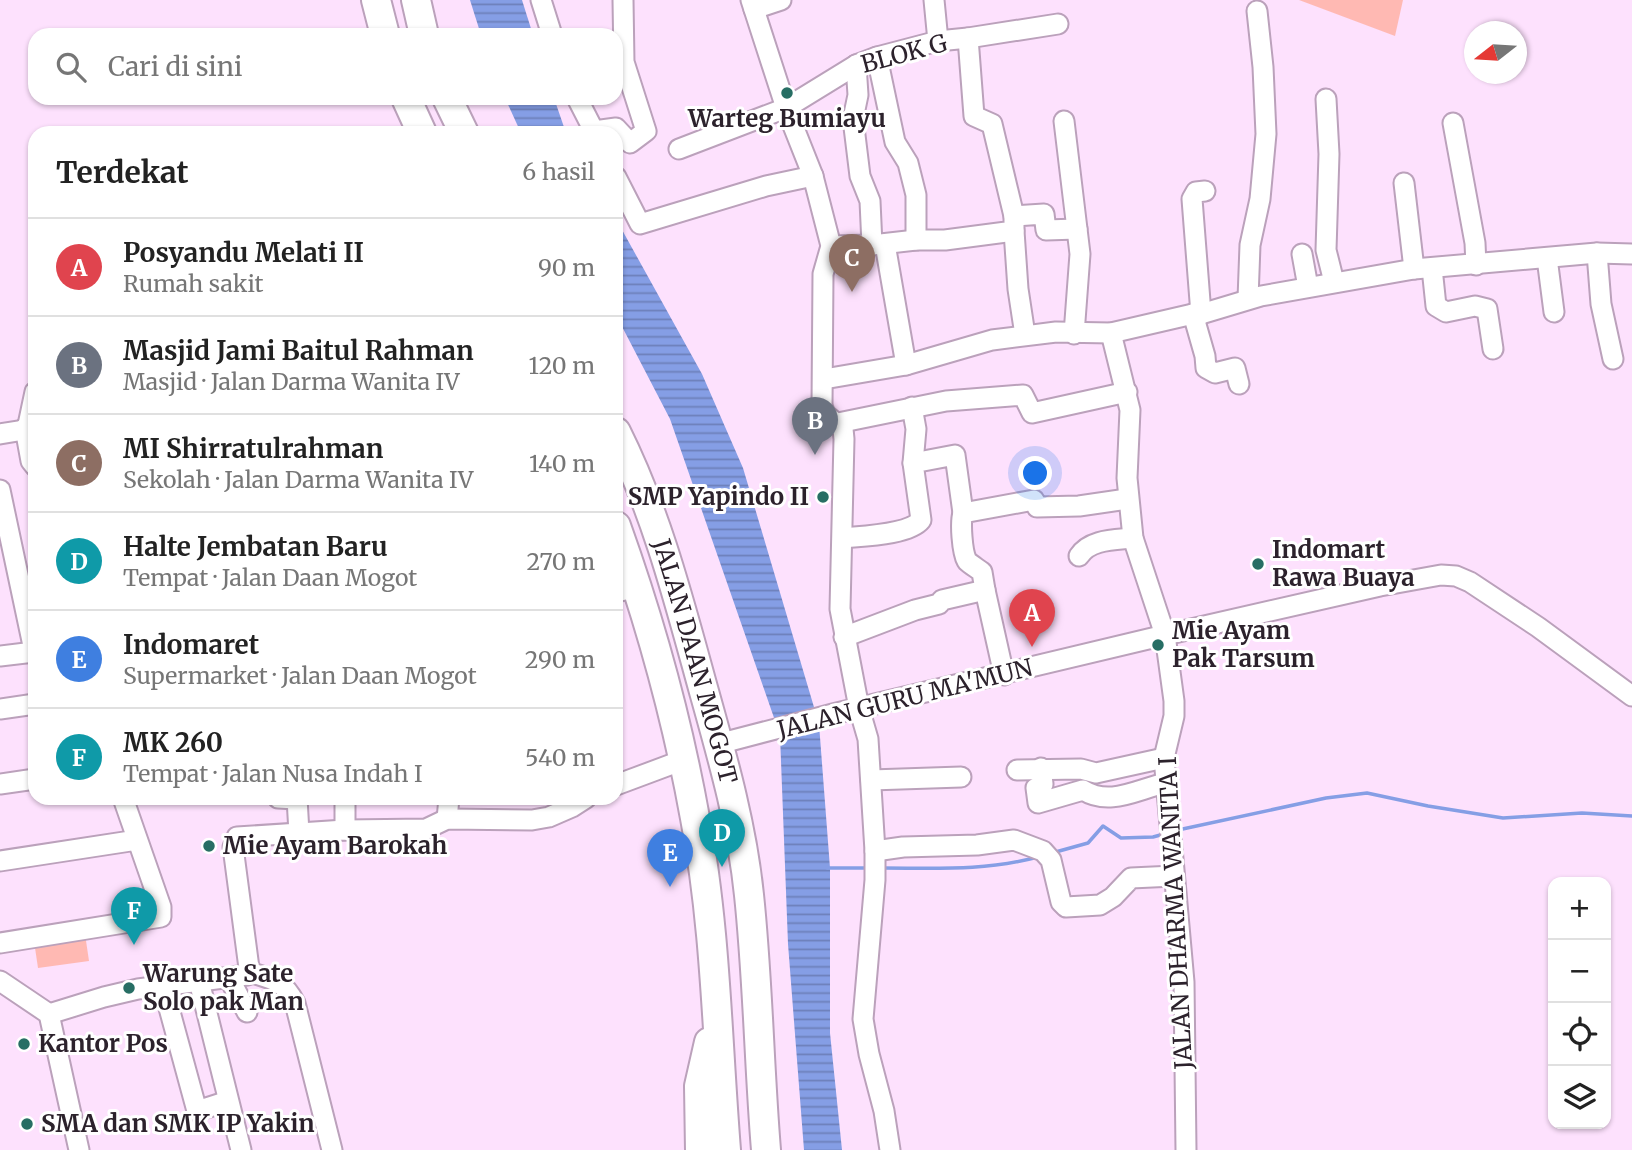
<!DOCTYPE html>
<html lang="id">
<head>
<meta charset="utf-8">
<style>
	:root { --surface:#fff; --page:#f6f6f6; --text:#222; --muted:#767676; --line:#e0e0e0; --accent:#111827 }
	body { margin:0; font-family:Merriweather,serif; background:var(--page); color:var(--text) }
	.controls { position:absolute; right:21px; bottom:21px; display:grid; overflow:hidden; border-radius:14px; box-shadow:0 2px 5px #0004 }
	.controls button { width:63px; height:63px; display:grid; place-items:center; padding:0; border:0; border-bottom:2px solid var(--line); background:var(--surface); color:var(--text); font:35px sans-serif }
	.compass { position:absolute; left:1464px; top:21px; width:63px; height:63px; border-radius:50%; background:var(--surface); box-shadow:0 2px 5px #0004; rotate:253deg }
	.you { position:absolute; left:1036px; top:474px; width:24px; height:24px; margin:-18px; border:5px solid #fff; border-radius:50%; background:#1a73e8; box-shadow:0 0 0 10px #1a73e833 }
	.badge { display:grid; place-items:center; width:46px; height:46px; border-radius:50%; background:var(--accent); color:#fff; font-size:23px; font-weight:700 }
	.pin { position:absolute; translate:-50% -58px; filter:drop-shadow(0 2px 4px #0008) }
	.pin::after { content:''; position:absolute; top:37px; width:24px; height:21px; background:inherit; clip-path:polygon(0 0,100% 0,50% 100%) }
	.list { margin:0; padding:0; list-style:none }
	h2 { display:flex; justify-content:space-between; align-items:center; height:91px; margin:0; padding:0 28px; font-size:30px }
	h2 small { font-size:23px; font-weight:400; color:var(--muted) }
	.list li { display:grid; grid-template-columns:46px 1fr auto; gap:21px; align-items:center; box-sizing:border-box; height:98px; padding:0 28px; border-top:2px solid var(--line) }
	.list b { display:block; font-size:26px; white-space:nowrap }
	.list p { margin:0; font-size:23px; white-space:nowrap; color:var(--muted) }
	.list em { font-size:23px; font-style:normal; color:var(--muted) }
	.icon { flex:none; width:38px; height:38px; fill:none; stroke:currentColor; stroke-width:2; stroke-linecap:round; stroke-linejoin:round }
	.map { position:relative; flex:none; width:1632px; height:1150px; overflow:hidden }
	.search { position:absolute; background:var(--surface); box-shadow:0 2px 5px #0004; left:28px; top:28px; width:595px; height:77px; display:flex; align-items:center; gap:18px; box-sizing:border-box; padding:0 24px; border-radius:21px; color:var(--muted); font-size:26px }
	.panel { position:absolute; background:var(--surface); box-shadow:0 2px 5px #0004; left:28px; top:126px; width:595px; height:679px; border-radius:21px }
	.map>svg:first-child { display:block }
	.grass { fill:#ffb9b3 }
	.water { fill:url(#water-rules) }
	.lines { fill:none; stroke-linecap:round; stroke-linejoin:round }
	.stream { stroke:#859ee5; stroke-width:3.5 }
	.minor-casing { stroke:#bba1bb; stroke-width:23 }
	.highway-casing { stroke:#bba1bb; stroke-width:32 }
	.minor { stroke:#fff; stroke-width:19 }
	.highway { stroke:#fff; stroke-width:28 }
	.poi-dot { fill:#276e64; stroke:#fff; stroke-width:2.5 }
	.labels { text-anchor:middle; stroke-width:6; stroke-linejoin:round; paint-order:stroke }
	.street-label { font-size:24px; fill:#2c222c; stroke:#fff }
	.poi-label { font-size:24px; font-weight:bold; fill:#2c222c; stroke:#fff; text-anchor:start }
</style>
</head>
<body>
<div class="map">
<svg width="1632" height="1150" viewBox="0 0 1632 1150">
	<defs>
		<pattern id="water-rules" width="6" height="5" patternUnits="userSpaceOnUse" patternTransform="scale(1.75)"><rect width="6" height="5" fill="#859ee5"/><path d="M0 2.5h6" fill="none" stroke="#6d80ba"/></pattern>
	</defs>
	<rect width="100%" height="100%" fill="#fde1fd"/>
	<g class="grass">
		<polygon points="1299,0 1403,0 1395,36"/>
		<polygon points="85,934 89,961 38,968 34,941"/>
	</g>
	<g class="water">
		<polygon points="470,0 522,0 533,35 481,35"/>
		<polygon points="505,98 554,98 566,133 521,133"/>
		<polygon points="616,219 702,374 743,468 819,724 830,868 830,1033 842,1150 804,1150 788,944 780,735 670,419 616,315"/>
	</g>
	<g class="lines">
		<g class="stream">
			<polyline points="1178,830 1326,798 1367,793 1428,806 1503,818 1582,813 1632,816"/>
			<polyline points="1052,853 1088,843 1103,826 1121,838 1153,837 1164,834"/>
			<polyline points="827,868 868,868"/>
			<path d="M 883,868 C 937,868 985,871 1038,857"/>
		</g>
		<defs>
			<g id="minor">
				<polyline points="541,0 552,35"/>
				<polyline points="751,0 786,108 813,176 831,246 823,274 822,406 825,414 843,429 844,439 840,609 859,708 868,739 875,851 875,880 863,1019 869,1054 884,1111 890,1150"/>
				<polyline points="934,0 938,41"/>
				<polyline points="754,9 781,0"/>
				<polyline points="968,38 1058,24"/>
				<polyline points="877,57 895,142 908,163 916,195 916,240"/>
				<polyline points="856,65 858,95 853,119 860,176 870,201 872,245"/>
				<polyline points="577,98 595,133"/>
				<polyline points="1326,99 1329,154 1326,250 1334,282"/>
				<polyline points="1064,121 1080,254 1074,334"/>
				<polyline points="1453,123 1475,243 1476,265"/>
				<polyline points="594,131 616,128 630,143 646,131 624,62 623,0"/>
				<polyline points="679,149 786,108 856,65 877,57 938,41 968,38 974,116 992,124 1014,216"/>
				<polyline points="616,177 640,224 766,186 813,176"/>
				<polyline points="1404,183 1414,269"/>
				<polyline points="1014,231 1018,289 1025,335"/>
				<polyline points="885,244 906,365"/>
				<polyline points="831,246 872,245 916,240 945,240 1014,231 1014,216 1044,214 1046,230 1077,229"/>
				<polyline points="1597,253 1601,304 1613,359"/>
				<polyline points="1302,254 1308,287"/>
				<polyline points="1547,258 1554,312"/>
				<polyline points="1432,268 1436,306 1446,312 1475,306 1487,309 1493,349"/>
				<polyline points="1248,299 1250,245 1260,199 1266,134 1263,67 1257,11"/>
				<polyline points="1193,314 1205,356 1206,368 1215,373 1235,368 1239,384"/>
				<polyline points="1201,314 1192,199 1196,192 1205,191"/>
				<polyline points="1111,333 1130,410 1127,478 1133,538 1165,635 1174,701 1174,716 1164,758 1184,982 1186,1150"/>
				<polyline points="824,379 906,365 992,340 1056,332 1111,333 1193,314 1201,314 1261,296 1414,269 1597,253 1632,254"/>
				<polyline points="912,407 916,429 913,463"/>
				<polyline points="838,423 946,401 1023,395 1032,413 1127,392"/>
				<polyline points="25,428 31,461 35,466"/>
				<polyline points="0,434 24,430 28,425 35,392"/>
				<polyline points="0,490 35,655"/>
				<path d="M 843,538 C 862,536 909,535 921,520 L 913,463 L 955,455 L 963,513"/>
				<path d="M 1079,556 C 1090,539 1115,540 1133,538"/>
				<path d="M 985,590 L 982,572 C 978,569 970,564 967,561 C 962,552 960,522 963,513 L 1034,500 L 1037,507 L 1079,506 L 1127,499"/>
				<polyline points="616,592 638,587"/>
				<polyline points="844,637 915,610 939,604 942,600 985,590 1004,675"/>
				<polyline points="0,656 34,652"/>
				<polyline points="0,709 35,704"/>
				<polyline points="718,744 833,714 1165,635 1380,586 1441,575 1456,576 1470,582 1538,627 1632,696"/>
				<path d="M 1041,768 L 1043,784 L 1036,788 L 1038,803 L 1083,790 C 1110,807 1137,789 1166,783"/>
				<polyline points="1017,770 1081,769 1096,773 1164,758"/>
				<polyline points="871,780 961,777"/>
				<polyline points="0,784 35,779"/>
				<polyline points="616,785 683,760"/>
				<polyline points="278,798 296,799"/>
				<polyline points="297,798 299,833"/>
				<polyline points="447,819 449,798"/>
				<polyline points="345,830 345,798"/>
				<polyline points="875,851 903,847 977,845 1014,840 1043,851 1051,860 1061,902 1066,907 1100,905 1113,897 1131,878 1174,876"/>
				<polyline points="0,861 137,840"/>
				<polyline points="0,943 161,917 161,907 123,798"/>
				<path d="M 249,972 C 274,980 282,979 295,1003 L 332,1150"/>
				<polyline points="229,978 247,1012"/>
				<polyline points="0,981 49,1014 79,1150"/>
				<polyline points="199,981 241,1150"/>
				<polyline points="163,986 197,1111 228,1101"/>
				<polyline points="49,1014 104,997 138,989 247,975 249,968 233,847 237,837 345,830 426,829 447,819 532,820 549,817 572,807 586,798"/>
			</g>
			<g id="highway">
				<polyline points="376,0 385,35"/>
				<polyline points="416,0 424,35"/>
				<polyline points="406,98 422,133"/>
				<polyline points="447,98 464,133"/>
				<path id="s1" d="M 616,432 C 657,514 679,601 703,688 C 722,756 742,825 749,895 C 758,980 759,1065 766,1150"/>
				<path d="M 616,526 C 650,621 677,718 695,818 C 716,927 717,1039 726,1150"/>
				<polyline points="700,1150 699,1086 709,1042"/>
			</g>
		</defs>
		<use href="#minor" class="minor-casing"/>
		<use href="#highway" class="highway-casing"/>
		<use href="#minor" class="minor"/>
		<use href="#highway" class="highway"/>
	</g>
	<g class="poi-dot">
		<circle cx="787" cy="93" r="7"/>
		<circle cx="823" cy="497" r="7"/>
		<circle cx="1258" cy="564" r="7"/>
		<circle cx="1158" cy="645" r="7"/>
		<circle cx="209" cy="846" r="7"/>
		<circle cx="129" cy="988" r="7"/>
		<circle cx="24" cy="1044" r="7"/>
		<circle cx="27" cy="1124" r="7"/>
	</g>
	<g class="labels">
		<g class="street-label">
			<text transform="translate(904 54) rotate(-15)" y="8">BLOK G</text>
			<text dy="8" stroke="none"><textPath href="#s1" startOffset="243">JALAN DAAN MOGOT</textPath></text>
			<text transform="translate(905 699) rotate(-14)" y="8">JALAN GURU MA'MUN</text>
			<text transform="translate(1176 913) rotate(-93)" y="8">JALAN DHARMA WANITA I</text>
		</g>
		<g class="poi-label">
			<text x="787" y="127" text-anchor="middle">Warteg Bumiayu</text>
			<text x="809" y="505" text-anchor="end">SMP Yapindo II</text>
			<text x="1272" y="558">Indomart<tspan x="1272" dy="28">Rawa Buaya</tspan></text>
			<text x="1172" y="639">Mie Ayam<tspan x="1172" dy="28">Pak Tarsum</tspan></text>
			<text x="223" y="854">Mie Ayam Barokah</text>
			<text x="143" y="982">Warung Sate<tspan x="143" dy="28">Solo pak Man</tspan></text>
			<text x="38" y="1052">Kantor Pos</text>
			<text x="41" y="1132">SMA dan SMK IP Yakin</text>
		</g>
	</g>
</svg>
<div class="controls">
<button>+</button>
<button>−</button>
<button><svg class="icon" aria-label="locate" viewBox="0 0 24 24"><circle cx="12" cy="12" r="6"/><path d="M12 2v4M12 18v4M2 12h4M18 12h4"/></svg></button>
<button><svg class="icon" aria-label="layers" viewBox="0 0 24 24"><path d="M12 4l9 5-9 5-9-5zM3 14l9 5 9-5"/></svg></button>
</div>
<svg class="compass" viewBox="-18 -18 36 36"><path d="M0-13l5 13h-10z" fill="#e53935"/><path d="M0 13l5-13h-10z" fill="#767676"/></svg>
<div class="you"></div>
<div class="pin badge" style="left:1032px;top:647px;background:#e0444e">A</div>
<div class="pin badge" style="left:815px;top:455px;background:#6b7280">B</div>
<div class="pin badge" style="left:852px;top:292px;background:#8d6e63">C</div>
<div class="pin badge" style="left:722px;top:867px;background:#0f9aa8">D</div>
<div class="pin badge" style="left:670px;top:887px;background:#3f7fe0">E</div>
<div class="pin badge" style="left:134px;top:945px;background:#0f9aa8">F</div>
<div class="search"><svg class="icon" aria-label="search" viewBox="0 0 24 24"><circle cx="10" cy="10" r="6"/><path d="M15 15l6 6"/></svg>Cari di sini</div>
<section class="panel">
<h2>Terdekat<small>6 hasil</small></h2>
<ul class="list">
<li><span class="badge" style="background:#e0444e">A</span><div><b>Posyandu Melati II</b><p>Rumah sakit</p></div><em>90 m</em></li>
<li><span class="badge" style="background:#6b7280">B</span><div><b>Masjid Jami Baitul Rahman</b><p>Masjid · Jalan Darma Wanita IV</p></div><em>120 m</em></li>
<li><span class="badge" style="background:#8d6e63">C</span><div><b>MI Shirratulrahman</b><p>Sekolah · Jalan Darma Wanita IV</p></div><em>140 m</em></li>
<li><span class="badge" style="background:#0f9aa8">D</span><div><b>Halte Jembatan Baru</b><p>Tempat · Jalan Daan Mogot</p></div><em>270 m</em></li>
<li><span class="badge" style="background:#3f7fe0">E</span><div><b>Indomaret</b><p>Supermarket · Jalan Daan Mogot</p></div><em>290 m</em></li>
<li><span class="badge" style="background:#0f9aa8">F</span><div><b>MK 260</b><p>Tempat · Jalan Nusa Indah I</p></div><em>540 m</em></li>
</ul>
</section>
</div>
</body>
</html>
